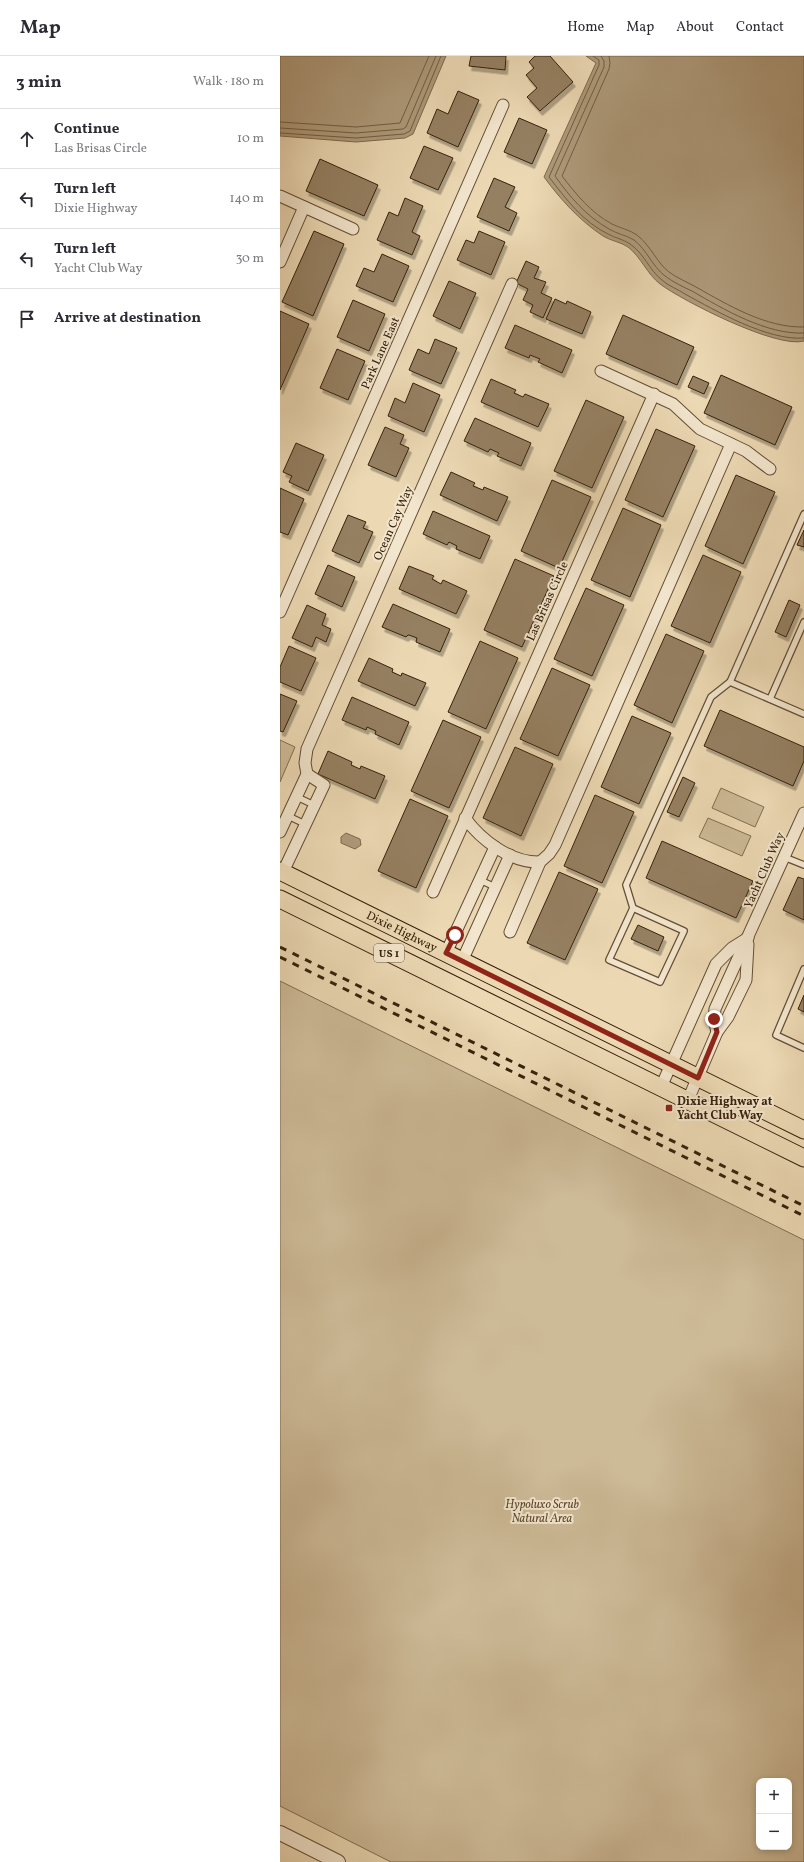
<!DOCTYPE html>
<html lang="en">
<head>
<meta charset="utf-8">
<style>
	:root { --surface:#fff; --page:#f7f7f7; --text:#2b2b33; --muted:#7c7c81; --line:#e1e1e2 }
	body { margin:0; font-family:Vollkorn,serif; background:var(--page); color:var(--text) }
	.controls { position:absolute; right:12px; bottom:12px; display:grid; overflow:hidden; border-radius:8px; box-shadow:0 2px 6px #0003 }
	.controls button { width:36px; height:36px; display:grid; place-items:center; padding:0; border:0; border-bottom:1px solid var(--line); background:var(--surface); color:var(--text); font:20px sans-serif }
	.stop { position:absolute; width:12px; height:12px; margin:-9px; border:3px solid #8f2418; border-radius:50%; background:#fff }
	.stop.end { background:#8f2418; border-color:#fff; box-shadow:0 1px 4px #0008 }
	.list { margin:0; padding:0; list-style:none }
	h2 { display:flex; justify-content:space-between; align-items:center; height:52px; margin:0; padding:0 16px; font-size:17px }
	h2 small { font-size:13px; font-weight:400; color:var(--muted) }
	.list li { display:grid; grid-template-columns:26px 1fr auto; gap:12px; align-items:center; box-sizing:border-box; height:60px; padding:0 16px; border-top:1px solid var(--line) }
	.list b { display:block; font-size:15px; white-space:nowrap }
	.list p { margin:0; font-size:13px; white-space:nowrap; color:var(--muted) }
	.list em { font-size:13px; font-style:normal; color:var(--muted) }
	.icon { flex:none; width:22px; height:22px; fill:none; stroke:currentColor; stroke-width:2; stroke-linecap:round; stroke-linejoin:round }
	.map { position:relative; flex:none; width:524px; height:1806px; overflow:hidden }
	header { display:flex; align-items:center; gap:24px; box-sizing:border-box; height:56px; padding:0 20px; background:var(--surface); border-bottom:1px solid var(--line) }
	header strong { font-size:19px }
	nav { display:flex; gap:22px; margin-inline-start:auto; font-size:14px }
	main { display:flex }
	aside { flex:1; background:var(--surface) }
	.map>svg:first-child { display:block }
	.green { fill:#cdba97; stroke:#826d50; fill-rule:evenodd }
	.water { fill:#ae9a7a; stroke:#7e694d }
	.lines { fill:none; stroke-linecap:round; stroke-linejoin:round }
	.shore { stroke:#725d42; stroke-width:1 }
	.building { fill:#958062; stroke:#37200a; filter:url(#shadow) }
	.service-casing { stroke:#644e34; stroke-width:8 }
	.minor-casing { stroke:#644e34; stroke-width:13 }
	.tertiary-casing { stroke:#644e34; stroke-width:16 }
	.primary-casing { stroke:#37200a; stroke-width:19 }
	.service { stroke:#f3e6ce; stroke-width:5.5 }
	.minor { stroke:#f3e6ce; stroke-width:11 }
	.tertiary { stroke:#f3e6ce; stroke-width:14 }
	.primary { stroke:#ecd9b4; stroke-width:17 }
	.rail { stroke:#37200a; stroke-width:3; stroke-dasharray:7 7; stroke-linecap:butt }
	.route { stroke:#8f2418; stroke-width:5 }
	.poi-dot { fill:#8f2418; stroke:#f3e6ce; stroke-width:1.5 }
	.labels { text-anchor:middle; stroke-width:4; stroke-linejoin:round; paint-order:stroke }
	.shield { fill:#f3e6ce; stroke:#6f5b45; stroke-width:1 }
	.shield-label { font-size:11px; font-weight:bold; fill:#37200a }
	.street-label { font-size:12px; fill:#37200a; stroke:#f3e6ce }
	.poi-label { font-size:12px; font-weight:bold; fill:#37200a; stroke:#f3e6ce; text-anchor:start }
	.park-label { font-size:12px; font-style:italic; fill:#5c462d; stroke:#f3e6ce }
</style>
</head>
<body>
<header>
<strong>Map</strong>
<nav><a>Home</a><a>Map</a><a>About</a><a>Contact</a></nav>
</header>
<main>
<aside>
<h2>3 min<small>Walk · 180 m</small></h2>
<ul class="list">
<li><svg class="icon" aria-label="ahead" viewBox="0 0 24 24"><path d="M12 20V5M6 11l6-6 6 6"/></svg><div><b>Continue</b><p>Las Brisas Circle</p></div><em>10 m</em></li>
<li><svg class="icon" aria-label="left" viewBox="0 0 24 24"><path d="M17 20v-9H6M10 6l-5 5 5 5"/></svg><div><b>Turn left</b><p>Dixie Highway</p></div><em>140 m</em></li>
<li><svg class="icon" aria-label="left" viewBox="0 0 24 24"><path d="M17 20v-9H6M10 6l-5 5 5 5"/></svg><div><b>Turn left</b><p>Yacht Club Way</p></div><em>30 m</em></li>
<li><svg class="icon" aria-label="arrive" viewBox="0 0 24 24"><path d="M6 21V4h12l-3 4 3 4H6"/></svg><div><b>Arrive at destination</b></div></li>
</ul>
</aside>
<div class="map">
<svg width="524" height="1806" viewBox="0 0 524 1806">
	<defs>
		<filter id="shadow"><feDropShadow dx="2.5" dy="4.5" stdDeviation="0" flood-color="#0004"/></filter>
	</defs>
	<rect width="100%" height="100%" fill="#ecd9b4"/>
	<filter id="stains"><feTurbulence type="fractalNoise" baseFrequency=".005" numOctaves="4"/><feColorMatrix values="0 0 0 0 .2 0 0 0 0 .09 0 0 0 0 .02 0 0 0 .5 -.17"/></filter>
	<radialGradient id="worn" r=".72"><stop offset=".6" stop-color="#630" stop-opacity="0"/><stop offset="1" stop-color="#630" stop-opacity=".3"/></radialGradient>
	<g class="green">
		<polygon points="0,684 15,691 0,726"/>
		<polygon points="441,732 484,751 475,771 432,752"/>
		<polygon points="428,762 471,780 462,800 419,781"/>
		<path d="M 0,925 L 524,1184 L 524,1806 L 111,1806 L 0,1750 ZM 479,1725 L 509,1725 L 509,1791 L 479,1791 Z"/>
	</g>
	<g class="water">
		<polygon points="0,0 166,0 133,78 125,82 76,86 0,80"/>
		<path d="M 306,0 L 524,0 L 524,285 C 497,293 403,245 380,228 C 367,218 361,201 348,191 C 341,186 331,185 323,180 C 299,164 281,144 264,121 L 316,7 Z"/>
		<polygon points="66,777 80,783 81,789 75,793 61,787 61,781"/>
	</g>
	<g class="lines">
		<g class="shore">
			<path d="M 313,0 L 319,4 L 319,9 L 269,121 C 286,143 303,166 328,178 C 335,182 343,183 350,188 C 364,197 369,214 382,224 C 388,230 398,233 405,238 C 436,255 488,285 524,282"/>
			<path d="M 321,0 L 324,5 L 324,11 L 275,120 C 290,141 306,160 329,173 C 337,178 346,179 354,184 C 367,194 372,210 385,220 C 393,226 403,231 412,235 C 443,253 487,279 524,277"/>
			<path d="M 329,0 L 330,7 L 329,13 L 282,120 C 296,138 311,157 332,168 C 340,172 350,174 357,179 C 371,190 377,207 389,216 C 397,222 407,226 416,231 C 448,249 486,272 524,271"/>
			<polyline points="0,66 76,71 120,67 149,0"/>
			<polyline points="0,72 76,77 123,73 126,71 156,0"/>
			<polyline points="0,77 76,82 124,78 130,75 161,0"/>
		</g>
	</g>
	<g class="building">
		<polygon points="191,0 226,0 225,14 189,10"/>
		<polygon points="255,0 270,0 293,26 260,55 247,41 257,32 246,19 254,12 249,6"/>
		<polygon points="178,35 199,44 178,91 147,77 157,53 168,58"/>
		<polygon points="239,62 267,74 252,108 224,96"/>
		<polygon points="144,90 173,102 158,134 130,122"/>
		<polygon points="40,103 98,129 84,160 26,135"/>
		<polygon points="214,122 235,131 225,151 237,157 229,175 197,161"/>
		<polygon points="125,142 143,150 132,176 140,180 132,199 97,184 109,156 118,160"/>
		<polygon points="34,175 64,188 33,260 2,246"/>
		<polygon points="199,175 225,186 211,219 177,204 186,184 194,187"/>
		<polygon points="102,198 129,210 113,246 76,230 84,212 94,216"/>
		<polygon points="246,205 259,211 254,222 266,226 261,237 272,242 263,262 250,256 253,249 243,244 248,233 236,227"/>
		<polygon points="169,225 196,237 180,273 153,260"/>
		<polygon points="275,243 286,248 287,245 311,256 302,278 266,263"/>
		<polygon points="73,244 105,258 89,295 57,281"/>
		<polygon points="0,255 29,268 0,334"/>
		<polygon points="343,259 414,291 397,329 326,298"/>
		<polygon points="235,269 292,294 282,317 258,306 260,303 250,299 249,302 225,292"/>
		<polygon points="155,283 177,292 161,328 129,314 138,293 149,298"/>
		<polygon points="57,293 85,305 68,344 40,332"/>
		<polygon points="441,319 512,351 495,389 424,357"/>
		<polygon points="413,320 429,327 424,338 408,331"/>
		<polygon points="211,323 236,334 234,337 243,341 245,338 269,348 258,371 201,346"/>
		<polygon points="133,327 160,339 144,376 108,360 115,342 125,347"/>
		<polygon points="306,344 344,361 312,432 274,415"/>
		<polygon points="195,362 251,387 241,410 217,400 219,397 210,393 208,396 184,385"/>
		<polygon points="105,371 124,379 120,388 129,392 116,421 88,409"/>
		<polygon points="376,373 415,390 383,461 345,444"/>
		<polygon points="16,387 44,399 28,435 9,426 12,420 3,416"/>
		<polygon points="171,416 195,427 193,430 203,434 204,431 228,441 217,465 160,439"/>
		<polygon points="456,419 495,436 463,508 425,490"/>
		<polygon points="272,424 311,441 279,512 241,495"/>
		<polygon points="0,432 24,443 8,479 0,476"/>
		<polygon points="343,452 381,469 350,541 311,524"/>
		<polygon points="153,455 210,480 200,503 176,493 177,490 169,486 167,489 143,478"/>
		<polygon points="68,459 86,466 83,472 93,476 79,507 52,495"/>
		<polygon points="524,474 524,491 517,489"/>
		<polygon points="423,499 461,516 430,587 391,570"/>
		<polygon points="235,503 274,520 242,591 204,574"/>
		<polygon points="48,509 75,521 62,551 35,538"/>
		<polygon points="129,510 154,520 152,523 161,528 163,524 187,535 176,558 119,533"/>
		<polygon points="306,532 344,549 312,620 274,603"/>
		<polygon points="509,544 520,549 506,581 495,576"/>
		<polygon points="113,548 170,573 160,596 136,586 137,582 129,579 128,579 126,581 102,571"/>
		<polygon points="27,549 46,558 42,569 51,573 46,586 36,581 32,591 12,582"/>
		<polygon points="386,578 424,595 392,667 354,649"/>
		<polygon points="200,585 238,602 206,673 168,656"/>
		<polygon points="9,590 36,602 21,635 0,626 0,611"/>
		<polygon points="89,602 113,613 112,616 121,620 122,617 146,627 135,650 78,625"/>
		<polygon points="272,612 310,629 278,700 240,683"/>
		<polygon points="0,638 17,645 3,676 0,675"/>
		<polygon points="72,641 129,666 119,689 95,678 96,675 87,671 86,674 62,664"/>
		<polygon points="440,654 524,691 524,705 513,730 424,690"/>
		<polygon points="352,660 391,677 359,748 321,731"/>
		<polygon points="163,664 201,681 169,752 131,735"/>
		<polygon points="235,691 273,708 241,780 203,762"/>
		<polygon points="48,695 72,706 71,709 80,713 81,710 105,720 95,743 38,718"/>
		<polygon points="403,721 415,727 399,761 387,756"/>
		<polygon points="315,739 354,756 322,827 284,810"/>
		<polygon points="130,743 168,760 136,832 98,815"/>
		<polygon points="382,785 473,825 456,862 366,822"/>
		<polygon points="279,816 318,833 285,904 247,887"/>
		<polygon points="518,821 524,823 524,864 503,854"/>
		<polygon points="358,869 384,881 378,895 351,883"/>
		<polygon points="524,939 524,956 518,953"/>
	</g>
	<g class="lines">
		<defs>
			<g id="service">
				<polyline points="450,626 524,458"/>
				<polyline points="490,643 524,566"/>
				<polyline points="17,741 34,749"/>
				<polyline points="8,760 25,768"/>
				<polyline points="504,801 524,809"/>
				<polyline points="200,824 215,831"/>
				<polyline points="353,852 404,875 380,926 329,904 353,852 346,829 431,641 450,626 524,658"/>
				<polyline points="524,913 496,979 524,992"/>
			</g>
			<g id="minor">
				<polyline points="0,140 73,173"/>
				<polyline points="0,206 24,151"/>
				<polyline points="321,315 393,348 420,373 466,395 490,413"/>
				<polyline points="0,556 223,49"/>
				<path d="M 185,762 C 201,784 231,807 260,806"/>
				<polyline points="0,776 27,718 25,707 27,693 232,228"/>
				<polyline points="3,816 44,729 27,718"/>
				<polyline points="153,836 374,338"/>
				<polyline points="230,876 260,806 269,798 275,789 451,388"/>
				<polyline points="166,897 215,791"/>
				<polyline points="182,905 230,799"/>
				<polyline points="437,976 434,963 435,953 524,757"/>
				<polyline points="381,1031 436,908 452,892 468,882"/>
				<polyline points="408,1044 437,976 448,961 466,924 468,888"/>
			</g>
			<polyline id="tertiary" points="0,1777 58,1806"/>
			<g id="primary">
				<path id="s1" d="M 0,815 L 524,1074"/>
				<polyline points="0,843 524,1102"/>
			</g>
		</defs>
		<use href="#service" class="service-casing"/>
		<use href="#minor" class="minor-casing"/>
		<use href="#tertiary" class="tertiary-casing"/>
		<use href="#primary" class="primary-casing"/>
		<use href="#service" class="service"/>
		<use href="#minor" class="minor"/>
		<use href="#tertiary" class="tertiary"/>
		<use href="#primary" class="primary"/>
		<g class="rail">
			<polyline points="0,891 524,1150"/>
			<polyline points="0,901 524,1160"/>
		</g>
	</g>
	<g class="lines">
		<polyline class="route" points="175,879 166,897 418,1022 437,976 434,963"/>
	</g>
	<rect class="poi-dot" x="385" y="1048" width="8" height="8" rx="2"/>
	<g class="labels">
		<rect class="shield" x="94" y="888" width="30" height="18" rx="3"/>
		<g class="shield-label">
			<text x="109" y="901">US 1</text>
		</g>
		<g class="street-label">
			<text transform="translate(100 297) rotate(-66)" y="4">Park Lane East</text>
			<text transform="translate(113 467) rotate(-66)" y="4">Ocean Cay Way</text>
			<text transform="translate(267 545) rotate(-66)" y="4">Las Brisas Circle</text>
			<text transform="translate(484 814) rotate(-66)" y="4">Yacht Club Way</text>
			<text dy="4" stroke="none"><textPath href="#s1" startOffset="136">Dixie Highway</textPath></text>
		</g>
		<g class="poi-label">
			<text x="397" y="1049">Dixie Highway at<tspan x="397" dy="14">Yacht Club Way</tspan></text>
		</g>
		<g class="park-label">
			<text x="262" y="1452">Hypoluxo Scrub<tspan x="262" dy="14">Natural Area</tspan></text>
		</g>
	</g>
	<rect width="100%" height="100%" filter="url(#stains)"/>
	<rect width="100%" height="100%" fill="url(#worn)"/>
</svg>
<div class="controls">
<button>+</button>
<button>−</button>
</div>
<div class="stop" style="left:175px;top:879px"></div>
<div class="stop end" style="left:434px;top:963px"></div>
</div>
</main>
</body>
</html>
